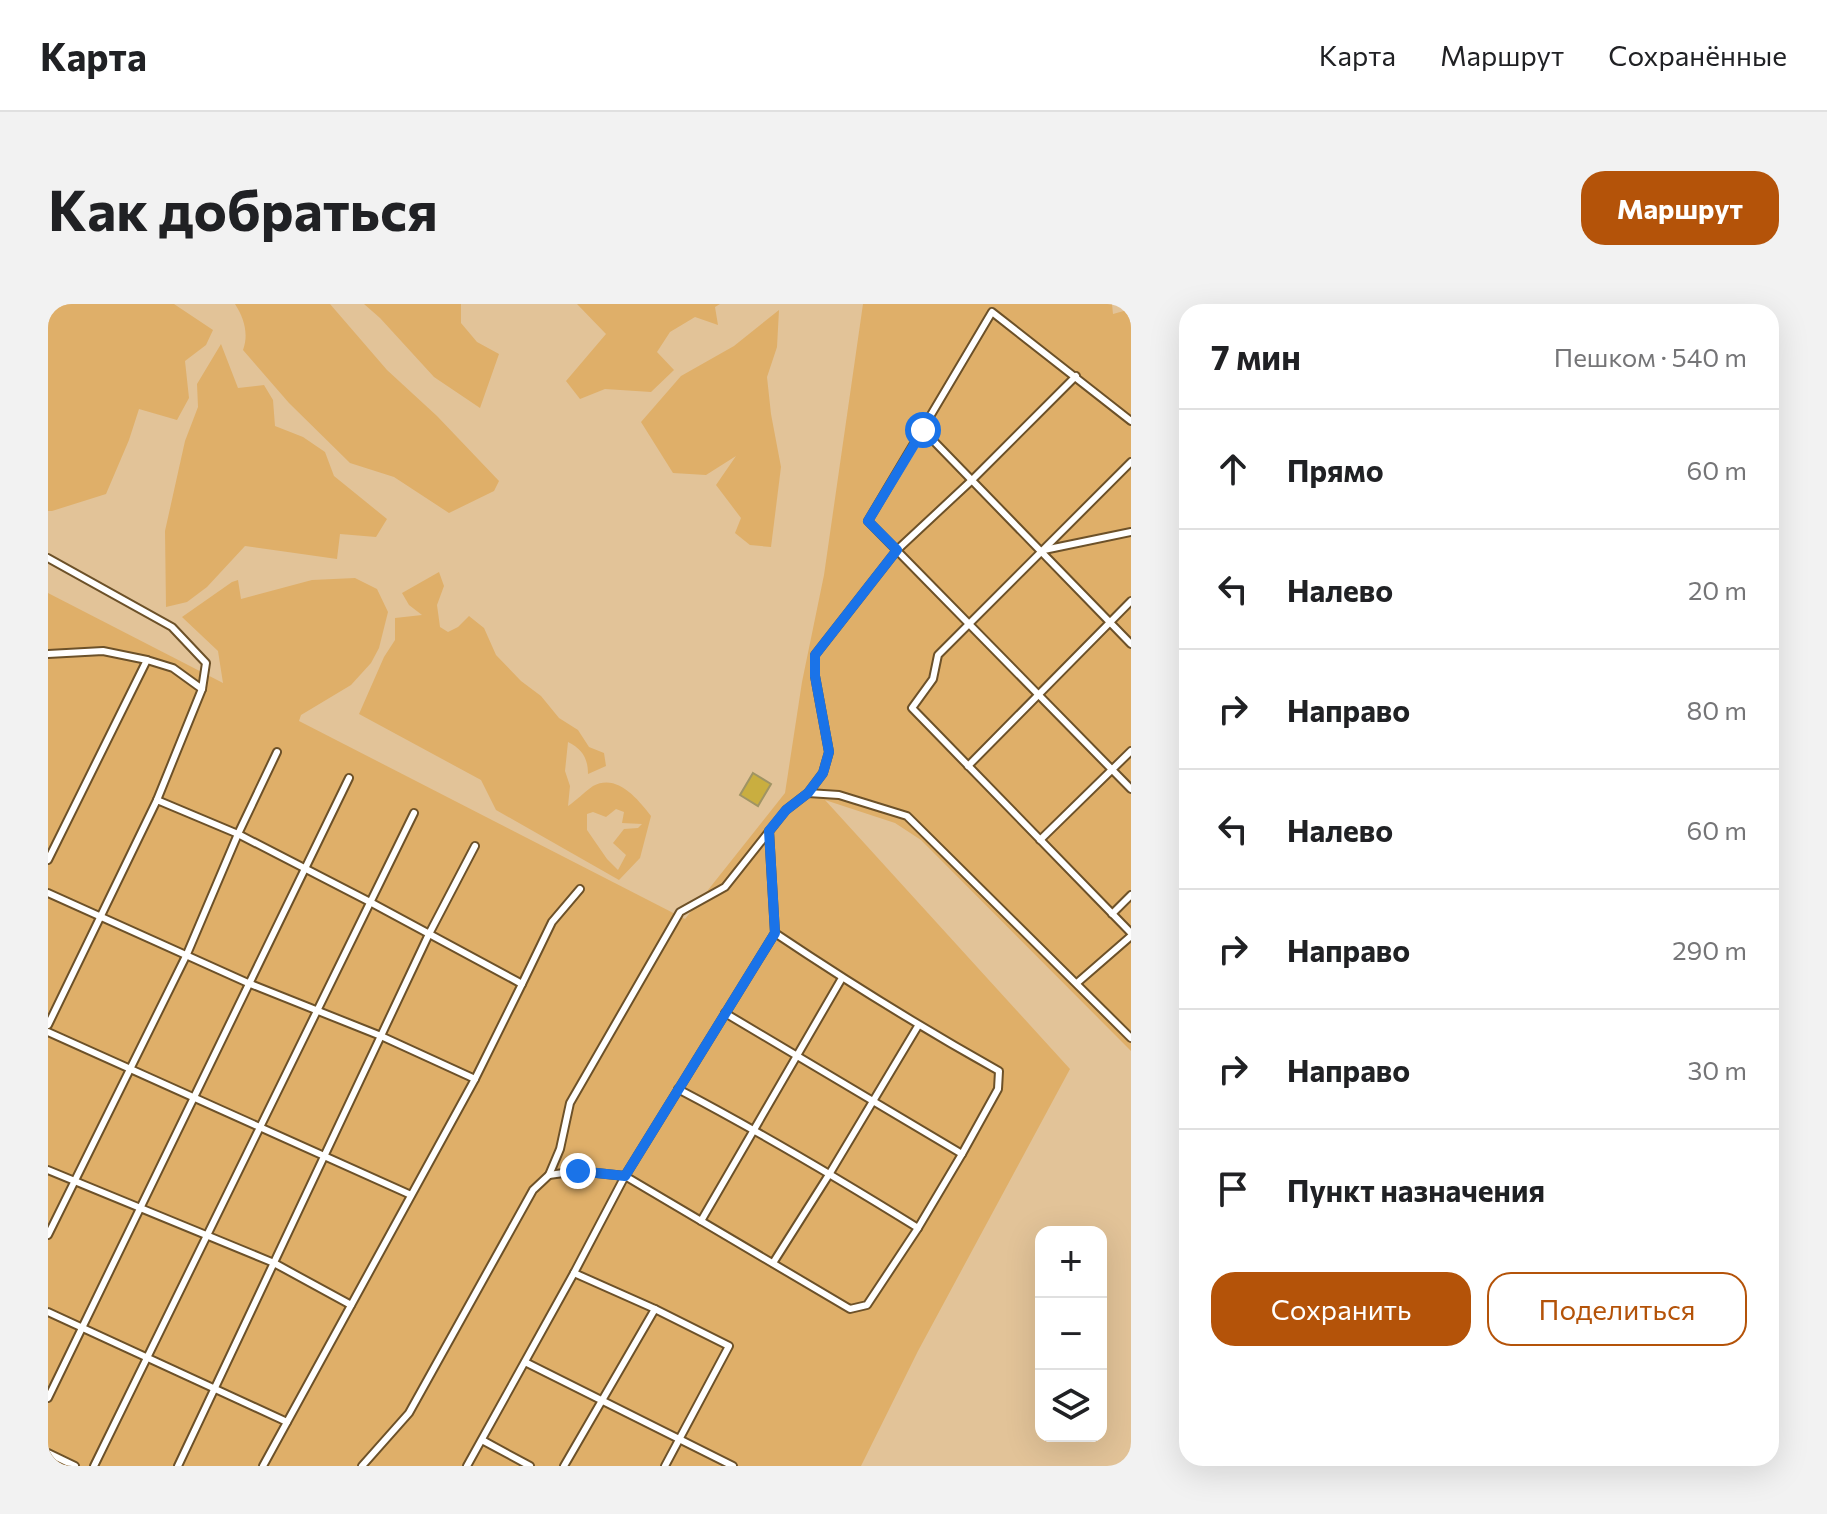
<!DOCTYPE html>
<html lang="ru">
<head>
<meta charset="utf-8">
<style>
	:root { --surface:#fff; --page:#f2f2f2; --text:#202124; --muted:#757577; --line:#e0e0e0; --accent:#b45309 }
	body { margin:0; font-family:Commissioner,sans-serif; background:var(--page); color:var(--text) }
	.controls { position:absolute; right:24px; bottom:24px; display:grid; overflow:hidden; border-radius:16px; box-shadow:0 8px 32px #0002 }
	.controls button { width:72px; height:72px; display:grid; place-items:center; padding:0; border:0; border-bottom:2px solid var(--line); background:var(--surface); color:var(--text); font:40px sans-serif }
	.stop { position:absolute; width:24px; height:24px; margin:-18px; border:6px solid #1a73e8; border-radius:50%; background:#fff }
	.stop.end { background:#1a73e8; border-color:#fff; box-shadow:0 2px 8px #0008 }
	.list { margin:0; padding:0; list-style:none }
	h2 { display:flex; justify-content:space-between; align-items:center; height:104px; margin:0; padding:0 32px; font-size:34px }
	h2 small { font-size:26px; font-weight:400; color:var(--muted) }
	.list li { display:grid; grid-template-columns:52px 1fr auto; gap:24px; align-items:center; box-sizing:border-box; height:120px; padding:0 32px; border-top:2px solid var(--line) }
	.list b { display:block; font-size:30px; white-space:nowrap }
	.list em { font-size:26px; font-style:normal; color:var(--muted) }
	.actions { display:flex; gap:16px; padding:24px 32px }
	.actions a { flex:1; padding:18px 0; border:2px solid var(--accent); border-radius:24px; text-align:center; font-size:28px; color:var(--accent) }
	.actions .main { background:var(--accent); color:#fff }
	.icon { flex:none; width:44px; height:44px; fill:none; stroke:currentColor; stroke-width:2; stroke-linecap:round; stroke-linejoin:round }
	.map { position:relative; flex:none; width:1083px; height:1162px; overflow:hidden; border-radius:24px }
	header { display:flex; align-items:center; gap:48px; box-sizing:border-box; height:112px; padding:0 40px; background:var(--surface); border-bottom:2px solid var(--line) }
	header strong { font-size:38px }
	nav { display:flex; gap:44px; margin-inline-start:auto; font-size:28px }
	.intro { display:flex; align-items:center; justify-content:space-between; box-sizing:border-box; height:192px; padding:0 48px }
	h1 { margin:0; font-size:56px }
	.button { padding:20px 36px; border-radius:24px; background:var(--accent); color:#fff; font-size:28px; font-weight:700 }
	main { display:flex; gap:48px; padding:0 48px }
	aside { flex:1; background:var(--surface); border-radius:24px; box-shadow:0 8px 32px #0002 }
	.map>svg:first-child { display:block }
	.green { fill:#dfaf69; fill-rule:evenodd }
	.building { fill:#c9ae40; stroke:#a09464; stroke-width:2 }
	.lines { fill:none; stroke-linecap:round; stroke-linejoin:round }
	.service-casing { stroke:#6c5129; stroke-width:10 }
	.service { stroke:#fff; stroke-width:6 }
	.route { stroke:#1a73e8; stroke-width:10 }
</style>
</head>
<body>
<header>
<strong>Карта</strong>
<nav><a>Карта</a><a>Маршрут</a><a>Сохранённые</a></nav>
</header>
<div class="intro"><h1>Как добраться</h1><a class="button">Маршрут</a></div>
<main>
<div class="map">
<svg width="1083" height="1162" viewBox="0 0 1083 1162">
	<rect width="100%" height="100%" fill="#e2c398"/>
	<g class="green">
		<polygon points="0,0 126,0 165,26 158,41 137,57 141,94 129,116 91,105 81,136 58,190 4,207 0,207"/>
		<path d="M 187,0 L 282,0 L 339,66 L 389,112 L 451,177 L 446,187 L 401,209 L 346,173 L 302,159 L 241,99 L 195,46 C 201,30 196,14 187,0 Z"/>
		<polygon points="316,0 413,0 413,19 429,38 451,50 432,104 386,73 332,14"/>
		<polygon points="529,0 672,0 667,3 670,21 647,13 622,28 609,48 626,66 603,88 557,85 532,95 518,77 558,30"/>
		<polygon points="815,0 1064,0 1065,10 1083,5 1083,747 873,536 847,519 777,496 1022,765 870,1047 813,1162 0,1162 0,289 175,379 170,347 134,313 184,278 190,276 193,295 264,276 307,274 329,285 340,308 331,344 323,359 303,381 253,411 251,417 637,615 737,489 754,378 776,271"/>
		<polygon points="731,6 729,43 719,73 723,110 733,163 723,243 702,241 687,229 693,214 668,181 688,152 658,171 625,169 593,118 633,72 686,42"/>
		<polygon points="173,40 190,84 216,81 225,96 227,122 255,133 277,148 286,172 339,215 328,233 292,230 289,255 197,242 159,283 139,298 118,303 117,227 137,137 150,103 149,80"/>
		<path d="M 391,268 L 396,282 L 389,301 L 392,323 L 400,328 L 410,323 L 421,312 L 436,324 L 448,351 L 473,377 L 493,392 L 511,414 L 530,426 L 541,443 L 556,449 L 558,462 L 540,470 C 540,454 534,445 520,438 L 517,467 L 522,482 L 520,502 C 528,497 536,488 545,482 C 569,469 590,495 603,512 L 592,554 L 571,576 L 448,506 L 433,476 L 311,410 L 336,353 L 347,336 L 347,314 L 374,311 L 361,301 L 354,289 ZM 568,505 L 576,508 L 574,519 L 594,520 L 590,524 L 576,525 L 565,539 L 578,551 L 570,566 L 559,555 L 539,526 L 539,510 L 545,508 L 558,513 Z"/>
	</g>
	<polygon class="building" points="705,469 723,480 710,502 692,491"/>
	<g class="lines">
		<defs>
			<g id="service">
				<polyline points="1083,117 944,8 820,217 1083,485"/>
				<polyline points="875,126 1083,340"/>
				<polyline points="1083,158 890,351 885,375 864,404 1083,629"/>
				<polyline points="996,246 1083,228"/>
				<polyline points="0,254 124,323 158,359 154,385 109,496"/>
				<polyline points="0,350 55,347 99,356 0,556"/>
				<polyline points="99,356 125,364 154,385"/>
				<polyline points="920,462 1083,297"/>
				<polyline points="760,489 791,491 859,512 1083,734"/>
				<polyline points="992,536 1083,447"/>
				<polyline points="0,589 200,679 333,732 427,775"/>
				<polyline points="1064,610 1083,591"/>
				<polyline points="1029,679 1083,632"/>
				<polyline points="474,680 504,618 532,585"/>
				<polyline points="677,709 914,850"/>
				<polyline points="0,721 109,496 190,530 322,598 474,680 427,775 215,1162"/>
				<polyline points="0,728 363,891"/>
				<path d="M 630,785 C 712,828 791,875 870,924"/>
				<polyline points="0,866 226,959 303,1001"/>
				<polyline points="501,871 512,845 522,799 632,608 677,583 738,506 760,489 775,469 781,448 767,372 767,351 849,246 923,177 1028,72"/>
				<polyline points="653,917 794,674"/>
				<polyline points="0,931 139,650 190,530 229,448"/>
				<polyline points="725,959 782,869 870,722"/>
				<polyline points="526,969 607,1005 681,1042 617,1162"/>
				<polyline points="0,1008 239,1118"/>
				<polyline points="477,1058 685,1162"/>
				<polyline points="0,1094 301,474"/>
				<polyline points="434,1136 482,1162"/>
				<polyline points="0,1149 27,1162"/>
				<polyline points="46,1162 366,509"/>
				<polyline points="130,1162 381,630 427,542"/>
				<path d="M 314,1162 L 361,1109 L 485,886 L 501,871 L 530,867 L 577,872 L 802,1005 L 819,1001 L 870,924 L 914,850 L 950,785 L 951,767 C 874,724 800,678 727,629"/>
				<polyline points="419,1162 526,969 577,872 727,629 721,527"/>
				<polyline points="516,1162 607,1005"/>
			</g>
		</defs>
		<use href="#service" class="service-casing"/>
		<use href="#service" class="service"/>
	</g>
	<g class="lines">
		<polyline class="route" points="530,867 577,872 727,629 721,527 738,506 760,489 775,469 781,448 767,372 767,351 849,246 820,217 875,126"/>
	</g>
</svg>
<div class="controls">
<button>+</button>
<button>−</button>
<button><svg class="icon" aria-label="layers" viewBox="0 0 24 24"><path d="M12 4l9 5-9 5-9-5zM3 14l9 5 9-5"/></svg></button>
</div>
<div class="stop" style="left:875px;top:126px"></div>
<div class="stop end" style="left:530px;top:867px"></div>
</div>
<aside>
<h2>7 мин<small>Пешком · 540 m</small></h2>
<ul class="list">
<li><svg class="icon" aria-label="ahead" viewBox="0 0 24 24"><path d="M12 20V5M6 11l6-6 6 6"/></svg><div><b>Прямо</b></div><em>60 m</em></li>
<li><svg class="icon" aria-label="left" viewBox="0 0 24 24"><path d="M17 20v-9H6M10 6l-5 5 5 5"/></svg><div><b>Налево</b></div><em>20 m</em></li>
<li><svg class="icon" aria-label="right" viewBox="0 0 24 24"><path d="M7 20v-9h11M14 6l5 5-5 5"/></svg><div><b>Направо</b></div><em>80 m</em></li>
<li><svg class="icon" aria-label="left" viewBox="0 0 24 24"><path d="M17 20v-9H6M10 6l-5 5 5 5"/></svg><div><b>Налево</b></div><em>60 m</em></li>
<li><svg class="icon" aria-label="right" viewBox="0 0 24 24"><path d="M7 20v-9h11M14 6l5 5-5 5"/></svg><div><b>Направо</b></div><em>290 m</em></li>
<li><svg class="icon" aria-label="right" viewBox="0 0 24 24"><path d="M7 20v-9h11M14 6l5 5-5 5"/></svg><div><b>Направо</b></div><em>30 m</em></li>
<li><svg class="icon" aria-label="arrive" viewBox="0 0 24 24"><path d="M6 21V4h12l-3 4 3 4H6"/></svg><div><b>Пункт назначения</b></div></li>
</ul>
<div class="actions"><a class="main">Сохранить</a><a>Поделиться</a></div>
</aside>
</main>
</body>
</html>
